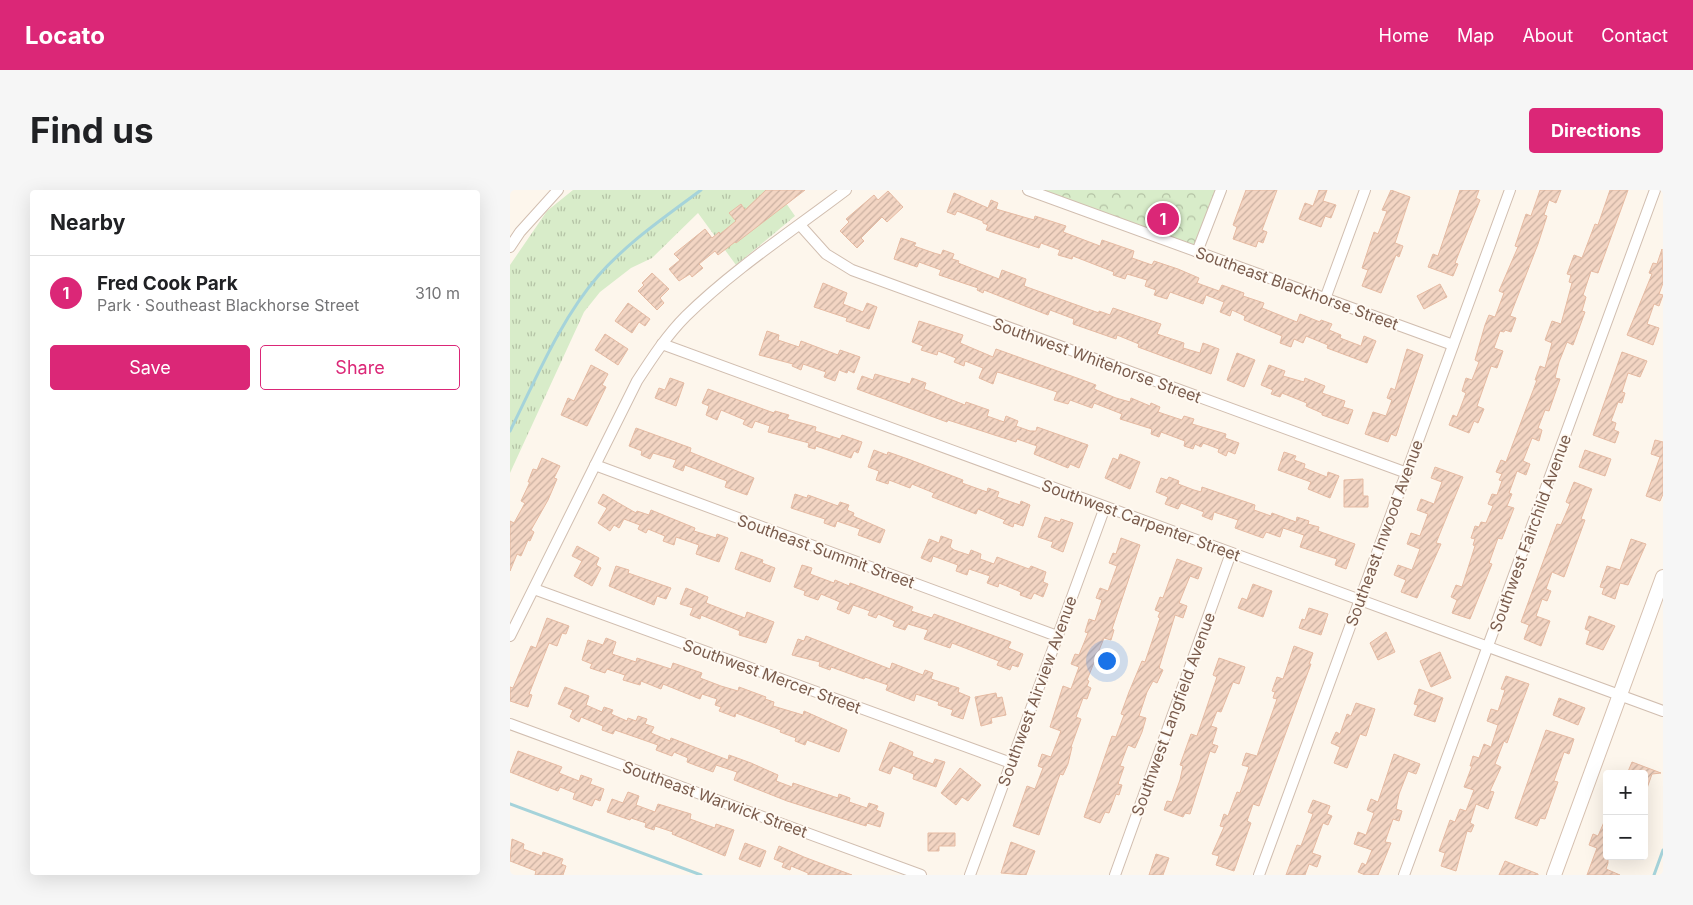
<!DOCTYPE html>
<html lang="en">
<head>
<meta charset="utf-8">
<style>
	:root { --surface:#fff; --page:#f6f6f6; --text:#202124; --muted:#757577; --line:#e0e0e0; --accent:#db2777 }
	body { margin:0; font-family:Inter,sans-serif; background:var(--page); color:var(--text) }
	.controls { position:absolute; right:15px; bottom:15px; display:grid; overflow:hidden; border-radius:5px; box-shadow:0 5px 20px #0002 }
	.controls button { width:45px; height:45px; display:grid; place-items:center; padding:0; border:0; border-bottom:1px solid var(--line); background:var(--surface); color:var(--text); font:25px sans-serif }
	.you { position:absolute; left:596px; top:470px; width:18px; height:18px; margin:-12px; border:4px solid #fff; border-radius:50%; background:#1a73e8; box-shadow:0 0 0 8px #1a73e833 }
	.badge { display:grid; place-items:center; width:32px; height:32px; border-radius:50%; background:var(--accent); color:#fff; font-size:16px; font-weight:700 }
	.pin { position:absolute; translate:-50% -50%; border:2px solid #fff; box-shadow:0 1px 5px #0006 }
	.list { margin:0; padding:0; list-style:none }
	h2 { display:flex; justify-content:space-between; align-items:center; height:65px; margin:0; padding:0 20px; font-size:21px }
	h2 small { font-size:16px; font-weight:400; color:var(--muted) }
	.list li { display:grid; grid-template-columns:32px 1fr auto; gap:15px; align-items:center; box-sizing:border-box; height:75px; padding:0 20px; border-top:1px solid var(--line) }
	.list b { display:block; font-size:19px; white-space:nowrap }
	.list p { margin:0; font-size:16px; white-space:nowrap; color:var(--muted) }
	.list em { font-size:16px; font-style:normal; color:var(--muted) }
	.actions { display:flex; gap:10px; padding:15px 20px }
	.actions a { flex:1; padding:11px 0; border:1px solid var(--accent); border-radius:5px; text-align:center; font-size:18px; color:var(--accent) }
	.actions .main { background:var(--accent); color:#fff }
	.map { position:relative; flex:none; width:1153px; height:685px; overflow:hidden; border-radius:5px }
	header { display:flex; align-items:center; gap:30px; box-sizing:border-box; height:70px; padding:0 25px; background:var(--accent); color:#fff }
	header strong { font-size:24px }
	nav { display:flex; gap:28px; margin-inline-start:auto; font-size:18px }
	.intro { display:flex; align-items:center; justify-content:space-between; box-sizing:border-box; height:120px; padding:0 30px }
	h1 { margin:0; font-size:35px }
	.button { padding:12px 22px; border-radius:5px; background:var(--accent); color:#fff; font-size:18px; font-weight:700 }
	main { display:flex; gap:30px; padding:0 30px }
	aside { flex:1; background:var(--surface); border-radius:5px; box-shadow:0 5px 20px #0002 }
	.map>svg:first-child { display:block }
	.grass { fill:url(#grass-tufts) }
	.park { fill:url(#park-crowns) }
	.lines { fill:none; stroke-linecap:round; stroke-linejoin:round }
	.stream { stroke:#a5d3da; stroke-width:3 }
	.building { fill:url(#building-hatch); stroke:#e6bba3 }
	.street-casing { stroke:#d1beb0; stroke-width:12 }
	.secondary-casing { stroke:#d6c0b0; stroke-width:16 }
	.street { stroke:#fff; stroke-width:10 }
	.secondary { stroke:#fff; stroke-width:14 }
	.labels { text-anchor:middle; stroke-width:4; stroke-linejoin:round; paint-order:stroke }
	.street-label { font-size:16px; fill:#7a5c4d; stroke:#fffaf3 }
</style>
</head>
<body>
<header>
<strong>Locato</strong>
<nav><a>Home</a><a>Map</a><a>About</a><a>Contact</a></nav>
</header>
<div class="intro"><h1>Find us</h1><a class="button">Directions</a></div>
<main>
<aside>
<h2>Nearby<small></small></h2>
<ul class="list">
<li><span class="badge">1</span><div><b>Fred Cook Park</b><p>Park · Southeast Blackhorse Street</p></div><em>310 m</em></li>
</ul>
<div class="actions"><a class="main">Save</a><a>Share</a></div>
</aside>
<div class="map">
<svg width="1153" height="685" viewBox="0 0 1153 685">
	<defs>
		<pattern id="grass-tufts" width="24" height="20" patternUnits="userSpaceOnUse" patternTransform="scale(1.25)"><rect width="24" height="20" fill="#d8ecc9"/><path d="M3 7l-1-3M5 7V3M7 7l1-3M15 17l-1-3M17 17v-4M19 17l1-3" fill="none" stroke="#b4c2a5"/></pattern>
		<pattern id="park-crowns" width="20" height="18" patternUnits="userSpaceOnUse" patternTransform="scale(1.25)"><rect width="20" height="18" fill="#d8ecc9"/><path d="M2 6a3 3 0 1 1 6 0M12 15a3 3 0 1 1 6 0" fill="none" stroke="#b4c2a5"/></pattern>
		<pattern id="building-hatch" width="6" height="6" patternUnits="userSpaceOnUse" patternTransform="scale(1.25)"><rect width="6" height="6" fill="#f3d5c3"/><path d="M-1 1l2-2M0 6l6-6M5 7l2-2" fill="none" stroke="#cab0a1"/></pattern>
	</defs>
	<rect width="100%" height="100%" fill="#fdf6ec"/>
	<polygon class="grass" points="63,0 267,0 285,26 226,75 188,23 142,68 121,78 90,102 74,122 0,283 0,75 37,21"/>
	<polygon class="park" points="532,0 707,0 686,58"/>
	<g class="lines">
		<g class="stream">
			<path d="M 0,241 C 26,189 50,130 88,86 C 118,52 155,27 191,0"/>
			<polyline points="0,614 191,685"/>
			<polyline points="1144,685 1153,660"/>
		</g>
	</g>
	<g class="building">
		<polygon points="256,0 295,0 226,53 225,52 208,65 205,61 189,74 193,78 182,87 180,84 169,91 159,79 170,70 164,64 195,39 202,48 209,42 210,44 226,31 219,23 231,14 235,20"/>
		<polygon points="736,0 767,0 752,40 757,42 753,53 748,51 746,57 723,49 727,37 723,35"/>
		<polygon points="809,0 817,0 813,11 826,15 821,28 815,26 811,37 789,29 795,13 803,16"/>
		<polygon points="881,0 900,7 885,53 893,56 889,67 886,65 871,103 852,96 858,80 852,78 864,42 868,44 877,21 872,20"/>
		<polygon points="950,0 969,0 966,8 970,10 945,73 948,74 943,86 918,77 923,64 928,66"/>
		<polygon points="1030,0 1051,0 1046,13 1039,10 1034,25 1037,26 1028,54 1000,126 1006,128 1001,142 995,140 994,142 990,141 984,158 993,161 987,178 981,176 967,216 974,219 968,233 964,231 959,243 939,235 943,225 947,227 956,203 952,201 956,188 962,190 969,172 965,170 975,135 979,125 985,127 994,103 989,101 1008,57 1005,56 1016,24 1021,26"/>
		<polygon points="1100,0 1118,0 1088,83 1081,81 1073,105 1076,107 1072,121 1075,122 1063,155 1057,152 1049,172 1045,188 1050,189 1039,221 1035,220 1028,238 1032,240 1029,251 1022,248 1013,271 1020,274 1016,285 1007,281 999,303 1002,304 997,316 1004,318 992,349 988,348 979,373 982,374 960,429 942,423 947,410 941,407 946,395 952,397 965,356 963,355 965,349 961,348 965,336 969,337 971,332 976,333 983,316 978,314 982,304 987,305 992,291 989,290 992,284 986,282 991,270 996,272 1027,190 1025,190 1030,176 1035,178 1042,153 1035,150 1042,131 1051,134 1062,93 1059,92 1061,85 1057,84 1064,65 1072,68 1085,34 1088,35"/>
		<polygon points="378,1 393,17 377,32 372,27 351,48 354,51 347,58 330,41 339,32 336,29 364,5 368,10"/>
		<polygon points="444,3 478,18 481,10 488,13 486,19 524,30 525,26 556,36 553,42 590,56 592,50 624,61 622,68 642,75 644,71 668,79 689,88 687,93 709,101 712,95 734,103 733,106 754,113 752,118 787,132 790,124 810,132 811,130 822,134 819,140 831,145 830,148 851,156 854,146 866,151 857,173 817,158 818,155 796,146 793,153 784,149 781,157 770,153 772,146 734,130 735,126 722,120 720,126 710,122 714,112 696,105 693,114 660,102 657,109 644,105 646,100 635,96 637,90 617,84 615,89 603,85 604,82 563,66 562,69 548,65 550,60 531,53 529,58 476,40 478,35 473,33 473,31 447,21 445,25 437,22"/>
		<polygon points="391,48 406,53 404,56 424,63 431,65 433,60 444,64 442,69 449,71 448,73 489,89 492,80 516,89 514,96 589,123 589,121 600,125 603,118 651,134 647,144 674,153 673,158 690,163 693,153 709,159 701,184 628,157 629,154 607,145 606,149 563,134 564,129 540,120 538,125 474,100 473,103 467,100 468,98 429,85 431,80 409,72 407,77 384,69"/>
		<polygon points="1152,59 1153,93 1149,104 1153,105 1149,116 1144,114 1137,134 1149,138 1143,155 1117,145 1142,84 1139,83 1143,73 1147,74"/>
		<polygon points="142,83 159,99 150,108 154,113 147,120 128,101 134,95 132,93"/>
		<polygon points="313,93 337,103 333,114 353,122 357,113 367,117 359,139 336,131 337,128 304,117"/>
		<polygon points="930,94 937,107 914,119 907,106"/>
		<polygon points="118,113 140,129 135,136 129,132 122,143 105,131"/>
		<polygon points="409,131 453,145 450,153 483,167 486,159 567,188 586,195 584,199 606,208 620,212 621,208 640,216 641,213 650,217 648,222 672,230 674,226 684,229 682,234 716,244 715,248 729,253 725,264 718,261 716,266 708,262 709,259 693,253 691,257 685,254 683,259 674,256 675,251 651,242 649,247 641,244 642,239 610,229 612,224 584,213 582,218 560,210 558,214 544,210 547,202 491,183 487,182 483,194 469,188 473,178 455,171 454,176 444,172 446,168 428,161 427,165 411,160 413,156 402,152"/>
		<polygon points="257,141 269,145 268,150 289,157 291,151 328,165 330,160 350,167 344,183 338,180 337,183 329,180 325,191 314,187 316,182 293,174 291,180 282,176 283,174 249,165"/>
		<polygon points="95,144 118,159 108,175 85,160"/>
		<polygon points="897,159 913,165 886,246 881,244 878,252 855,244 863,222 876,226 882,210 877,208 881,198 885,200"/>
		<polygon points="1112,162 1137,171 1130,187 1118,183 1112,202 1115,203 1112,213 1108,212 1101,231 1106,233 1104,240 1109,242 1105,253 1083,245"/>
		<polygon points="727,163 745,170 734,197 717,190"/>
		<polygon points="81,175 98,184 92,195 96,197 77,236 51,225 58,208 64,211"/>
		<polygon points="759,175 775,181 773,186 794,192 795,188 815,196 812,203 835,211 833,217 843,220 838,234 812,225 812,223 796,216 797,213 772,203 770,207 761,204 763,200 751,195"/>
		<polygon points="365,184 400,194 402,188 416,193 414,199 455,215 456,212 479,220 477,226 494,232 496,226 508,231 506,236 520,241 526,241 527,237 578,255 569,278 560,274 558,278 524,264 527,256 507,249 506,252 438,230 437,232 347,199 352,186 363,190"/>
		<polygon points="160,188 174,193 166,216 145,208 149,198 155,200"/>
		<polygon points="198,199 264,223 265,221 279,225 277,229 306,237 305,241 330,249 332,245 352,252 348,263 344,261 341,268 306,256 305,259 298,257 299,253 258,242 260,236 245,231 242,238 233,234 235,230 211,220 207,230 196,225 199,216 192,213"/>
		<polygon points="126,238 181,258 180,262 244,288 237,305 215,297 217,291 175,275 173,281 163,277 166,270 143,263 140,269 131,265 132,261 119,256"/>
		<polygon points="1145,250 1153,252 1153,304 1150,311 1136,306 1150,267 1141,264"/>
		<polygon points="364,260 377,265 378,262 398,269 453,290 452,293 477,302 478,298 489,302 487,307 510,315 511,311 520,315 513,336 504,333 503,337 493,333 495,330 468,319 466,324 422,307 424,303 402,294 400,298 379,290 378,294 366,290 369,281 358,277"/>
		<polygon points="1075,260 1101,269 1095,286 1069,277"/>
		<polygon points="774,262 786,266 784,270 795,274 794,278 817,287 818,282 829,286 820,308 798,299 801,292 768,280"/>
		<polygon points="610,264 630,272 620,299 595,288 603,268 608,270"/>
		<polygon points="32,268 50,276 44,288 47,289 38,310 21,340 24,342 20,351 18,350 11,366 7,364 0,381 0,331 4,333 15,313 11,311 20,292 18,292 23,279 27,280"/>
		<polygon points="925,277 953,287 926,353 931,354 907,408 891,402 896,390 884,385 888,375 902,380 910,359 897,354 901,343 910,346 918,324 907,320 911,309 924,314 932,292 921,288"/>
		<polygon points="659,287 669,291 668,294 684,300 691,302 692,297 745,315 744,320 761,326 762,323 786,332 787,327 799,331 798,334 809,337 808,341 845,354 836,379 825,375 827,369 790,357 794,345 773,338 770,347 756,342 753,348 725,338 728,330 704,322 702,330 692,326 694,322 671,313 668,319 655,314 658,307 646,302 651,288 657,290"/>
		<polygon points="853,289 853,306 858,306 858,317 834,317 834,290"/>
		<polygon points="1064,292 1082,299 1071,329 1075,330 1054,387 1042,382 1036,399 1041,401 1037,411 1032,409 1026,426 1040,431 1031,456 1014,449 1019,435 1011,432 1047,334 1051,335 1060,314 1056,312"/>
		<polygon points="93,304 126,323 127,321 139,325 141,320 185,338 184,341 206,348 207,344 218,348 209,372 186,364 189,355 166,347 164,355 153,351 155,346 138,339 136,343 128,339 130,335 114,329 109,338 104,335 100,341 88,333 97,318 88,313"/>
		<polygon points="285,304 297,308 298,305 328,316 330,312 339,315 337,320 344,323 343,326 375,340 370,353 348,345 350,339 327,331 325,337 314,333 315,329 281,318"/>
		<polygon points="535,327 550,332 551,329 563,333 553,362 541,357 543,352 528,347"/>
		<polygon points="431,346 442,350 440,357 444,360 459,365 461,360 471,364 470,369 484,374 487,367 519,379 521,376 536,382 533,392 538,394 533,407 524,403 521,409 510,405 511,402 489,393 488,397 477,393 480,386 459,379 457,385 446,381 448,375 423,366 421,372 411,368 419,349 429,353"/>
		<polygon points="611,348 630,355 602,439 604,440 601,450 594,448 577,490 579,491 577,496 581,498 577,509 573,508 566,527 571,529 561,557 562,557 558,574 553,585 550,584 529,645 503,636 517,596 525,599 533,578 528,576 532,564 541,567 551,541 540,537 553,496 561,499 569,477 561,474 565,464 569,465 578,443 575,442 579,429 585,431 592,410 586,408 590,398 598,401 607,376 599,373 603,363 606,364"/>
		<polygon points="1121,349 1136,354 1118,395 1110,393 1105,409 1092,404 1094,398 1090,397 1097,376 1110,380"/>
		<polygon points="67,356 89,368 86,375 91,378 82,396 64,386 72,371 62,366"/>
		<polygon points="231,362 253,370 252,373 265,378 260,392 225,379"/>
		<polygon points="667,369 692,378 688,389 680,386 669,413 677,416 673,428 665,425 649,478 653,480 647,493 643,491 637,502 629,526 636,528 632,542 625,558 618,555 610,576 614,577 608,594 612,595 609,605 606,604 599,623 595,622 590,633 574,627 602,546 606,547 611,533 614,525 611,524 619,502 632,471 635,472 650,428 648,427 650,422 645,420 650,407 653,408"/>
		<polygon points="292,375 302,378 300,384 324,393 325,390 339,396 340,393 403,417 401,421 422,428 424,424 501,452 498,458 513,464 508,477 502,475 500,480 487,475 489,471 442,453 440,458 414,449 418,440 398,434 395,440 383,436 385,431 368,424 366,428 358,425 360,421 343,415 339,424 327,419 330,412 311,404 308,410 294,405 295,401 284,397"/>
		<polygon points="106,376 119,380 118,383 161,398 156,409 147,406 144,415 99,396"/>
		<polygon points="743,394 762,401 753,427 728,418 732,408 737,410"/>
		<polygon points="176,398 198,407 196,413 235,428 237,422 264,432 256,453 229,445 230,441 191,425 190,429 180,425 183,418 170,414"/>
		<polygon points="799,418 818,424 811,445 789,438 792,429 795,430"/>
		<polygon points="1079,426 1105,436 1093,460 1076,454 1080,441 1075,439"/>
		<polygon points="37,428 59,436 56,444 52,443 47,456 39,453 19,504 22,505 18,517 0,511 0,497 3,498 21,456 26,458"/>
		<polygon points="876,442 885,462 868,470 860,453"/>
		<polygon points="296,446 380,479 382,473 413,485 415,480 423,483 421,489 449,498 448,502 460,507 453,529 441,525 443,520 428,515 429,512 406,504 404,511 376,500 378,495 355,487 354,489 321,477 320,480 309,476 310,472 282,465 288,449 294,451"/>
		<polygon points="96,448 106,452 102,464 126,472 127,468 161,479 163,473 192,483 190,488 211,496 228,501 229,497 256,507 255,509 264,512 263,516 293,525 294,521 337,540 329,562 297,550 295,555 285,551 286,548 270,542 271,540 226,523 225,527 209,521 211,517 205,515 207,509 192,504 190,509 153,494 151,499 131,491 130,495 113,490 115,485 97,479 95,483 80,478 82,474 72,470 78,450 93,455"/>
		<polygon points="784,456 803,463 799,474 801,474 749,616 743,614 737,631 741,633 724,681 706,675 709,666 702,664 714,637 710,636 714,624 718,626 727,602 730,603 739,577 732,575 736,563 747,566 767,509 763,508 765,502 762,501 767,487 773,489"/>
		<polygon points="930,462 941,488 921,497 910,471"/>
		<polygon points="709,468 735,477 729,494 723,492 711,522 707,521 701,536 707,538 702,554 708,556 705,563 700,561 680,624 675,623 673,627 654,620 657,611 662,612 670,590 673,576 670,575 681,544 687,546 707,487 703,485"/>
		<polygon points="996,486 1019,494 997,553 994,551 985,574 991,577 980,601 984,602 978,619 966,614 960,633 964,635 961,642 957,641 946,681 931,676 935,663 929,661 940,630 945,632 950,619 956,621 964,600 954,597 962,576 960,576 963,566 969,568 974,554 981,557 988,535 977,531 981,519 988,521 995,500 991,499"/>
		<polygon points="55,497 79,506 76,515 92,522 94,517 103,520 101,524 117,531 118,528 126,531 128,526 137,529 135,534 144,537 141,543 160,551 161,548 218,570 219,565 241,573 268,585 266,591 282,597 283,593 328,608 329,604 340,608 339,612 357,618 359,613 368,616 366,620 374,623 370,637 357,633 356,636 277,611 224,590 227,582 206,575 203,582 177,572 178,568 164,562 162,566 146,560 148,555 105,540 103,544 92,540 93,536 71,527 69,532 60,527 63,520 48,514"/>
		<polygon points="909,499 933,508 925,532 904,525 908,515 904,514"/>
		<polygon points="486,503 487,508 492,507 496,525 481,528 482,533 471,536 465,507"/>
		<polygon points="1049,508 1075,518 1068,535 1043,525"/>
		<polygon points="846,513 865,519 856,546 850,544 837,578 824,573 830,557 821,553 826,542 830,544 837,524 841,526"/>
		<polygon points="1036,540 1064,549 1059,564 1054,562 1044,591 1048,592 1035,629 1030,628 1027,636 1005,628"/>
		<polygon points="380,552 403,562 402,566 423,574 425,569 435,572 426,597 403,589 404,584 383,576 380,584 369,580"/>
		<polygon points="8,561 52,577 49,583 69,591 71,585 82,589 80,594 94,599 90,611 85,609 82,616 63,609 65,603 50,597 48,601 0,582"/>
		<polygon points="884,564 910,574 906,584 898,581 889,604 886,619 892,621 889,631 883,629 875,652 881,653 868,685 855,685 848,682 852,673 856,675 862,660 844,654 848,642 856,645 864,623 857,620 861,609 868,612"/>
		<polygon points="1122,572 1151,583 1142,584 1135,604 1134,584 1117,584"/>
		<polygon points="450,578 471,595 458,611 452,607 446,615 431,603"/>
		<polygon points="118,602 129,606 126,615 145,622 148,614 181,624 180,629 205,638 206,634 224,640 215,666 162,644 163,642 145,636 144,640 135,637 136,633 121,628 120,630 97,622 102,609 113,613"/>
		<polygon points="803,610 820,616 817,624 822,626 818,635 813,633 802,663 811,666 807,677 799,674 795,685 776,685 787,655 791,656 803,624 798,622"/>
		<polygon points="1097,625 1098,673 1096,679 1110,685 1077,685 1087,658 1079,655 1083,644 1088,646"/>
		<polygon points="418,643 445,643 445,656 429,656 429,661 418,661"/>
		<polygon points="2,649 14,654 13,659 32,666 33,662 53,669 51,674 56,676 53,685 25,685 26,681 0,671"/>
		<polygon points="501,652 525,661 516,685 491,683"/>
		<polygon points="235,653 256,661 250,677 229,669"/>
		<polygon points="269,656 294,667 342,685 298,685 298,683 281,676 280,680 272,677 274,673 264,669"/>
		<polygon points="646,664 659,668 653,685 639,685"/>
		<polygon points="995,671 1028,684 1028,685 989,685"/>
	</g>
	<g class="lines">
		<defs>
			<g id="street">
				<polyline points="518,0 943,155"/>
				<polyline points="290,35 316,64 342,80 897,283"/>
				<polyline points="0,57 10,42 48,0"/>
				<polyline points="687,62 711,0"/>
				<polyline points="815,109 855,0"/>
				<polyline points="152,154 1153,521"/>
				<polyline points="85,275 547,446"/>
				<polyline points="24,399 501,573"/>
				<path d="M 0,446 L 127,191 C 142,168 157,145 176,126 C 224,79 282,41 336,0"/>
				<polyline points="0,534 411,685"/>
				<polyline points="460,685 595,317"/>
				<polyline points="605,685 721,363"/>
				<polyline points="749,685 1000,0"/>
				<polyline points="894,685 1145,0"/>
			</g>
			<polyline id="secondary" points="1044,685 1153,387"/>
		</defs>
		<use href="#street" class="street-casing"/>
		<use href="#secondary" class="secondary-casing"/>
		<use href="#street" class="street"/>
		<use href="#secondary" class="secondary"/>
	</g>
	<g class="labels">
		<g class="street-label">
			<text transform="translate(787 98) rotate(20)" y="6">Southeast Blackhorse Street</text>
			<text transform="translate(587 170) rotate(20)" y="6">Southwest Whitehorse Street</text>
			<text transform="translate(631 330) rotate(20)" y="6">Southwest Carpenter Street</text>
			<text transform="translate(874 343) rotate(-70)" y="6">Southeast Inwood Avenue</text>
			<text transform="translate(1020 343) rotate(-70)" y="6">Southwest Fairchild Avenue</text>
			<text transform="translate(316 361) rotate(20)" y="6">Southeast Summit Street</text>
			<text transform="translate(262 486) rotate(20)" y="6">Southwest Mercer Street</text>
			<text transform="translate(527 501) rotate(-70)" y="6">Southwest Airview Avenue</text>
			<text transform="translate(663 524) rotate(-70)" y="6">Southwest Langfield Avenue</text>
			<text transform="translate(205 609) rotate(20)" y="6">Southeast Warwick Street</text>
		</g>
	</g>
</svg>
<div class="controls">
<button>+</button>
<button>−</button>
</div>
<div class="you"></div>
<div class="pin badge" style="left:653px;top:29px">1</div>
</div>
</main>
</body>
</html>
